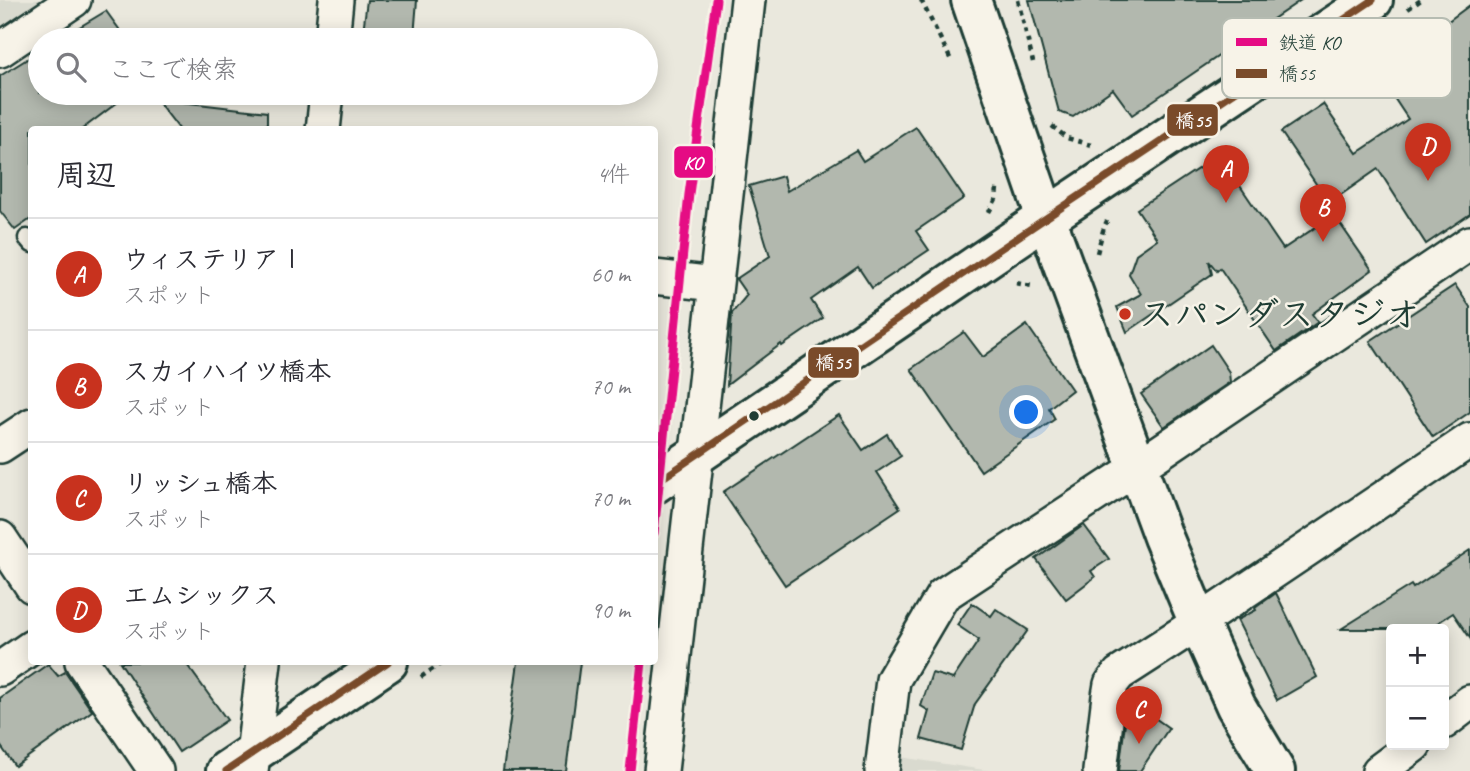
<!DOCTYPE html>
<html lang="ja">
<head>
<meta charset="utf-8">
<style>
	:root { --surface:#fff; --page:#f2f2f3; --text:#2b2b33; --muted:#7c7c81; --line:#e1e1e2; --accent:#c8321e }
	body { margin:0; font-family:Caveat,"Klee One",sans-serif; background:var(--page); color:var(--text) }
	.controls { position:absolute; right:21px; bottom:21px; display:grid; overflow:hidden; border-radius:7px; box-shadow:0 4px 18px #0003 }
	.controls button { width:63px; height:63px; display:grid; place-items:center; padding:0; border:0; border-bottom:2px solid var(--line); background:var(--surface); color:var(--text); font:35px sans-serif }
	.you { position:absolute; left:1027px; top:413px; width:24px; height:24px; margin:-18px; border:5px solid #fff; border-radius:50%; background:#1a73e8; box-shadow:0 0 0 10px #1a73e833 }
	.badge { display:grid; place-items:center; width:46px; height:46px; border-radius:50%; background:var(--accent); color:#fff; font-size:23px; font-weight:700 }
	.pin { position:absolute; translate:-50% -58px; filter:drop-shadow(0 2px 4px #0008) }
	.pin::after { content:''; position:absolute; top:37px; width:24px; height:21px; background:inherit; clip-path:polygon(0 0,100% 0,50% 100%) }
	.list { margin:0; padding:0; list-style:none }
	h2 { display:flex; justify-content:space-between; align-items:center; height:91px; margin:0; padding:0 28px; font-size:30px }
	h2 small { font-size:23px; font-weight:400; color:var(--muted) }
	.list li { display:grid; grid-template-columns:46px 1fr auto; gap:21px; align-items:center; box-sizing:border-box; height:112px; padding:0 28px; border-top:2px solid var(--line) }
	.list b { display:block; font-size:26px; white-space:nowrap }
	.list p { margin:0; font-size:23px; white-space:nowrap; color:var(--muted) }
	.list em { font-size:23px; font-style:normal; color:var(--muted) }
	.icon { flex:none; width:38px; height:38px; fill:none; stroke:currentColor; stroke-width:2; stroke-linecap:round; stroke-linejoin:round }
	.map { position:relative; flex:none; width:1470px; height:771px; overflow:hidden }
	.search { position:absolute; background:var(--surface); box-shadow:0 4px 18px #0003; left:28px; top:28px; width:630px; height:77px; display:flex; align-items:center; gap:18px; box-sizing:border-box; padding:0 24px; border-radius:38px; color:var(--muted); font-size:26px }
	.panel { position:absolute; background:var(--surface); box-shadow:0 4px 18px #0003; left:28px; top:126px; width:630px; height:539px; border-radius:7px }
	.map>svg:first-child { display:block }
	.built { fill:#d9dacf }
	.building { fill:#b2b8ae; stroke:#1f3d34; stroke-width:2 }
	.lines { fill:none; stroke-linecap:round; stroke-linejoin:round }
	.lane-casing { stroke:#1f3d34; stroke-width:21 }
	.street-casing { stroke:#1f3d34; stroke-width:38 }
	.secondary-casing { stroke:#1f3d34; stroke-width:44 }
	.path { stroke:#1f3d34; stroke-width:4.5; stroke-dasharray:5 5; stroke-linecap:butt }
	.lane { stroke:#f7f3e8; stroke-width:16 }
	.street { stroke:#f7f3e8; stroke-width:33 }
	.secondary { stroke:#f7f3e8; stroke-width:38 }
	.bus-1-casing { stroke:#f7f3e8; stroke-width:12 }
	.bus-1 { stroke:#7a4b2a; stroke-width:7 }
	.rail-1-casing { stroke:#f7f3e8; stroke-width:14 }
	.rail-1 { stroke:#e50b84; stroke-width:9 }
	.poi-dot { fill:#c8321e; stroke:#f7f3e8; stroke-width:2.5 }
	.bus-dot { fill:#1f3d34; stroke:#f7f3e8; stroke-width:2.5 }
	.labels { text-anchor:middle; stroke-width:5; stroke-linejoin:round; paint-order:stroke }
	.poi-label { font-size:35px; font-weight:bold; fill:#1f3d34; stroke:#f7f3e8; text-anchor:start }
	.key { fill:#f7f3e8; stroke:#b6bcb2; stroke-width:2 }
	.key-label { font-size:19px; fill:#1f3d34 }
	.line-badge { stroke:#f7f3e8; stroke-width:2.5 }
	.badge-label { font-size:19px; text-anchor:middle; font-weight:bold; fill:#fff }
</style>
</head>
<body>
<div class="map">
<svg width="1470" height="771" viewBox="0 0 1470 771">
	<rect width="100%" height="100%" fill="#eae8dd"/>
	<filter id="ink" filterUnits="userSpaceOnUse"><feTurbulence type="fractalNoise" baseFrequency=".0143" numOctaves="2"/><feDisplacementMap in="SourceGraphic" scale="14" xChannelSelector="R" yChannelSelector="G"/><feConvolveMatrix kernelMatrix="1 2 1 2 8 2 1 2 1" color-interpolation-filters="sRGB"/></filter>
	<g filter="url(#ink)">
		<g class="built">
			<polygon points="0,0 41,0 0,28"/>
			<polygon points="900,757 990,771 898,771"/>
		</g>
		<g class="building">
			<polygon points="367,0 417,0 414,37 363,32"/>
			<polygon points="1029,0 1301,0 1132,115 1113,89 1073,117 1059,112"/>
			<polygon points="1470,5 1470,214 1426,244 1378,169 1329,203 1281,132 1323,104 1357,153 1408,119 1365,54 1406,27 1417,44"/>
			<polygon points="106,11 127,40 58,40"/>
			<polygon points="40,51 40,93 130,93 81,130 32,130 32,218 15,230 0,211 0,76"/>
			<polygon points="156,99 267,112 267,130 180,130"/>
			<polygon points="916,127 964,198 916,231 929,250 872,288 858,267 811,300 823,318 782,346 781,344 727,385 732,313 747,295 736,279 770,256 749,186 783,176 787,191 856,150 863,161"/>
			<polygon points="1219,155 1283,249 1334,215 1372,270 1312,314 1318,322 1276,351 1220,268 1217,271 1209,261 1212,274 1127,332 1117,307 1141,294 1129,274 1136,254 1157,239 1137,209"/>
			<polygon points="1455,285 1470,307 1470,412 1433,437 1370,341"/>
			<polygon points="1027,325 1072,390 1049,408 1055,419 981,471 911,369 964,332 983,357"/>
			<polygon points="1211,345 1229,372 1230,382 1164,427 1141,394"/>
			<polygon points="839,415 863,450 887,434 901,456 877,472 900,508 785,585 723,492"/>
			<polygon points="1084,525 1109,559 1091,571 1095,577 1066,599 1036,559"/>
			<polygon points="1470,550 1470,638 1453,613 1428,629 1341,629 1411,585 1413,588"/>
			<polygon points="1276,593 1317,677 1277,700 1237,620 1256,610 1255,608"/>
			<polygon points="972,603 991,616 996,609 1028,630 975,704 961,750 921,739 929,711 921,706 932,673 953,679 979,640 957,625"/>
			<polygon points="120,662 185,662 227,720 179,752"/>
			<polygon points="518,662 580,662 566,771 503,771"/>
			<polygon points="48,664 58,676 65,672 92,711 15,766 0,745 0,698"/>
			<polygon points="1128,699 1169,728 1140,771 1119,771"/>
		</g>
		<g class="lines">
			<defs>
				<polyline id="lane" points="27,238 32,244"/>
				<g id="street">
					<polyline points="332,40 336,0"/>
					<polyline points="0,50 74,0"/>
					<polyline points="323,130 327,93"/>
					<polyline points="654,277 715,284"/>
					<polyline points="0,446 32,425"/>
					<polyline points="0,538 32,586"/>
					<polyline points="82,662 156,771"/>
					<polyline points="0,669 32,647"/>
					<polyline points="1444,722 1470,702"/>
					<polyline points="251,771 264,662"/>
					<polyline points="661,771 748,0"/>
					<polyline points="882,771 893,680 943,595 1138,467 1470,243"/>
					<polyline points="1100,771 1109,696 1111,684 1119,674 1181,634 1470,440"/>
					<polyline points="1379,771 1414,745"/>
				</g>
				<g id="secondary">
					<polyline points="971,0 1046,218 1163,537 1198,621 1236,706 1275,771"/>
					<polyline points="654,484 1046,218 1373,0"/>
					<polyline points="226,771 388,662"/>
				</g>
			</defs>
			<use href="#lane" class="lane-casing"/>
			<use href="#street" class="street-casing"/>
			<use href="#secondary" class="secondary-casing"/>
			<g class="path">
				<polyline points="921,0 952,62"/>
				<polyline points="1018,0 1033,62"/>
				<polyline points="1408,9 1421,0"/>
				<polyline points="1052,126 1067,138 1091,145"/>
				<polyline points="989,212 996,199 997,188"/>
				<polyline points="1097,253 1104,227 1107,221"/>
				<polyline points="1016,283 1032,286 1033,288"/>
				<polyline points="421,677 443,662"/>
			</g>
			<use href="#lane" class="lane"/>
			<use href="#street" class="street"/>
			<use href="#secondary" class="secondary"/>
			<defs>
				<g id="bus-1">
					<polyline points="654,484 1046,218 1373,0"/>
					<polyline points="226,771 388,662"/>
				</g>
			</defs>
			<use href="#bus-1" class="bus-1-casing"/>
			<use href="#bus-1" class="bus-1"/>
			<defs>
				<g id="rail-1">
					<polyline points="654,533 689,194 716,0"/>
					<polyline points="630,771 642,662"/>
				</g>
			</defs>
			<use href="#rail-1" class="rail-1-casing"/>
			<use href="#rail-1" class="rail-1"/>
		</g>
	</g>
	<circle class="poi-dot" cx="1125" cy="314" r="7"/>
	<circle class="bus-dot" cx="754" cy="416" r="6"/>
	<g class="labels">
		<g class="poi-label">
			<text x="1139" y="326">スパンダスタジオ</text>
		</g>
	</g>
	<rect x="1222" y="18" width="230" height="80" rx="10" class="key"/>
	<rect x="1236" y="38" width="31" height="8" fill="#e50b84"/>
	<rect x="1236" y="69" width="31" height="9" fill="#7a4b2a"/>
	<g class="key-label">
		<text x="1279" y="49">鉄道 KO</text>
		<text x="1279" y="80">橋55</text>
	</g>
	<g class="line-badge">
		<rect x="1166" y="103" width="53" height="34" rx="7" fill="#7a4b2a"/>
		<rect x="673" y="145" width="41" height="34" rx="7" fill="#e50b84"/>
		<rect x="807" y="346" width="53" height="33" rx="7" fill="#7a4b2a"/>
	</g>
	<g class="badge-label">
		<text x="1193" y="127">橋55</text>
		<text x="693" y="169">KO</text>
		<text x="833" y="369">橋55</text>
	</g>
</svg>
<div class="controls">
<button>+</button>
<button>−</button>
</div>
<div class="you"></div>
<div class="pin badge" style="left:1226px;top:203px">A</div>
<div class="pin badge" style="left:1323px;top:242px">B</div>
<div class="pin badge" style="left:1139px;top:744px">C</div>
<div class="pin badge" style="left:1428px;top:181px">D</div>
<div class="search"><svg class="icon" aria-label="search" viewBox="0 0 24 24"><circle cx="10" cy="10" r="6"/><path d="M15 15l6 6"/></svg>ここで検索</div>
<section class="panel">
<h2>周辺<small>4件</small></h2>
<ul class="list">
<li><span class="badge">A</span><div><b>ウィステリアⅠ</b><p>スポット</p></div><em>60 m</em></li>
<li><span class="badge">B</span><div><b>スカイハイツ橋本</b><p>スポット</p></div><em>70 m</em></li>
<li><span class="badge">C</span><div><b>リッシュ橋本</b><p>スポット</p></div><em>70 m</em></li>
<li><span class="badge">D</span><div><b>エムシックス</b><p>スポット</p></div><em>90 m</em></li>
</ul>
</section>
</div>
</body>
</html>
